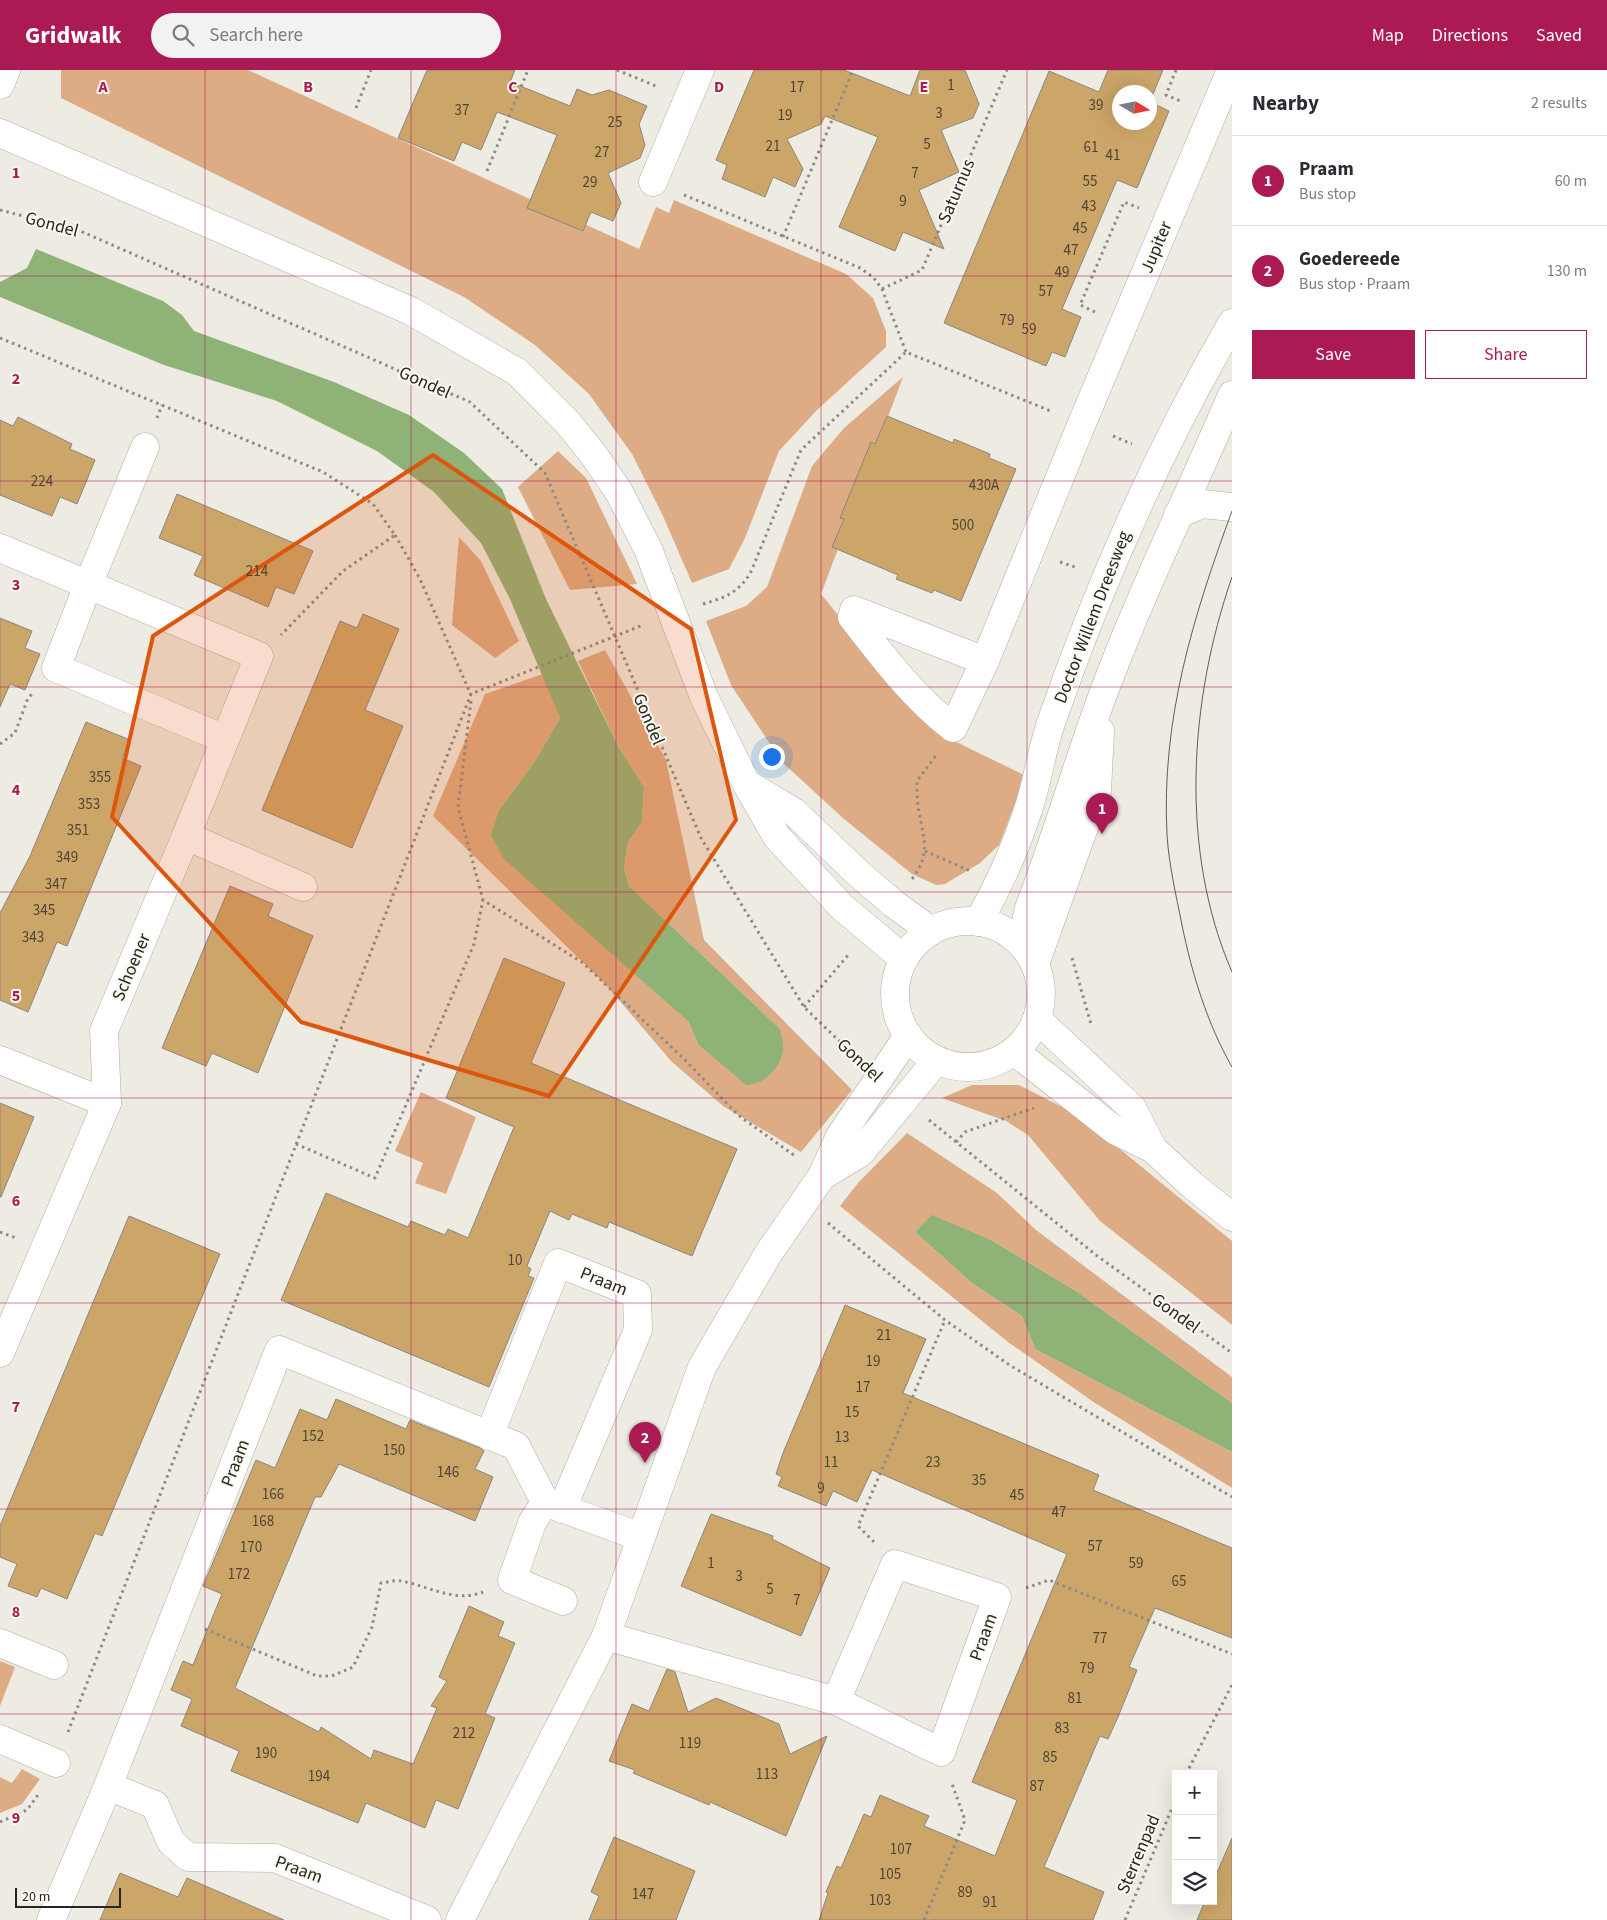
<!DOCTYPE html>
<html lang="en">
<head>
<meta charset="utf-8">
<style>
	:root { --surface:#fff; --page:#f2f2f3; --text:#2b2b33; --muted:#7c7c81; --line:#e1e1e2; --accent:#ab1a52 }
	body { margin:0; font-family:"Source Sans 3",sans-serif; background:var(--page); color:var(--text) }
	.controls { position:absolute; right:15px; bottom:15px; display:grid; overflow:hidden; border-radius:0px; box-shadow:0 5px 20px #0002 }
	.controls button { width:45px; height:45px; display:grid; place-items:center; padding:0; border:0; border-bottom:1px solid var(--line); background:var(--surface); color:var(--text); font:25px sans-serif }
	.compass { position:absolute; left:1112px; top:15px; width:45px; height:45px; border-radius:50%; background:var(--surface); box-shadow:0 5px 20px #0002; rotate:100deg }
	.scale { position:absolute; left:15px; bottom:12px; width:106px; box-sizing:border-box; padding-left:5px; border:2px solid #252521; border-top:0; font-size:14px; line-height:18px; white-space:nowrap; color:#252521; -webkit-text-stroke:4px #faf8ef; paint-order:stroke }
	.you { position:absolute; left:771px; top:686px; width:18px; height:18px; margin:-12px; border:4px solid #fff; border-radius:50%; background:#1a73e8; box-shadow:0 0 0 8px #1a73e833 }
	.badge { display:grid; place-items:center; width:32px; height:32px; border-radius:50%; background:var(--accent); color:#fff; font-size:16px; font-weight:700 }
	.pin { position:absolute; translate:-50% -41px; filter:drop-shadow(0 1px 2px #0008) }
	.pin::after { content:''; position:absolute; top:26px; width:18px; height:15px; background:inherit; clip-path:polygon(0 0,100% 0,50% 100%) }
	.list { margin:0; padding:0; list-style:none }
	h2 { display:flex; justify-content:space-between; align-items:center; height:65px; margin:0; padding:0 20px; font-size:21px }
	h2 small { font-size:16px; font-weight:400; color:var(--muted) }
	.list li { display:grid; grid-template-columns:32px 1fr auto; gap:15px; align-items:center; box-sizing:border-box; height:90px; padding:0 20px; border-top:1px solid var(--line) }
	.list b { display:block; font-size:19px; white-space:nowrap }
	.list p { margin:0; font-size:16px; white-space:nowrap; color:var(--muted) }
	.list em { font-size:16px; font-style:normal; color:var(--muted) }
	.actions { display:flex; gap:10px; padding:15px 20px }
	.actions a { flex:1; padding:11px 0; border:1px solid var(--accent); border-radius:0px; text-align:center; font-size:18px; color:var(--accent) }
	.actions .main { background:var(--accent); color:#fff }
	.icon { flex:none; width:28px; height:28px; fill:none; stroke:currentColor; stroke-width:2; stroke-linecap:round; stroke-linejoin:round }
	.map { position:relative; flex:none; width:1232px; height:1850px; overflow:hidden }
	header { display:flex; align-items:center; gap:30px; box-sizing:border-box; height:70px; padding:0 25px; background:var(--accent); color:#fff }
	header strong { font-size:24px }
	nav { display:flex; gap:28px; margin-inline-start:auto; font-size:18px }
	.search { width:350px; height:45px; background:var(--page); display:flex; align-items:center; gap:12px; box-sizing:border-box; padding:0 18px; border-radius:28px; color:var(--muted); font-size:19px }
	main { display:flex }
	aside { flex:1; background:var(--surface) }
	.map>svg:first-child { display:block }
	.green { fill:#ddac84 }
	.water { fill:#8fb277 }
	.building { fill:#cca669; stroke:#8b867f }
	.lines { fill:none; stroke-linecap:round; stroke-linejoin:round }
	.minor-casing { stroke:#b0aea5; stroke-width:29 }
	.path { stroke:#8c8b85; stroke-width:3; stroke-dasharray:2.5 4; stroke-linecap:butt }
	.minor { stroke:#fff; stroke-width:28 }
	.tram { stroke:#5f5f59; stroke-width:1 }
	.marked { fill:#de560d; fill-opacity:0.2; stroke:#de560d; stroke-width:4; stroke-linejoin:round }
	.grid { fill:none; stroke:#ab1a52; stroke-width:1; stroke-opacity:0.55 }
	.labels { text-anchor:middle; stroke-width:4; stroke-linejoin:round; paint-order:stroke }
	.number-label { font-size:15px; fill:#4f4533 }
	.street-label { font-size:18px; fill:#252521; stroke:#faf8ef }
	.grid-label { font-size:16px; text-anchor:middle; font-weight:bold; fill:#ab1a52; stroke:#faf8ef; stroke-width:4; stroke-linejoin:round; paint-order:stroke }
</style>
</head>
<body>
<header>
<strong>Gridwalk</strong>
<div class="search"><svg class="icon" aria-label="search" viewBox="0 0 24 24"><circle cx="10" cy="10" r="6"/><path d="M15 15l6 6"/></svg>Search here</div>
<nav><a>Map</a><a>Directions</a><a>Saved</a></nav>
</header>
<main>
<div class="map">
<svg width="1232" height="1850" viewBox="0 0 1232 1850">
	<rect width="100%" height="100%" fill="#edebe2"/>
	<g class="green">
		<polygon points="61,0 248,0 639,179 656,137 669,143 674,130 846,204 873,228 886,261 886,277 817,340 779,381 745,468 729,499 692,513 663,446 632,384 589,324 535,275 464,227 61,28"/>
		<polygon points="903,307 821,524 864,577 944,666 1026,706 999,775 980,793 945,814 936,815 912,804 844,749 782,692 731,615 706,551 746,536 767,517 812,396 844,358"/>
		<polygon points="558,381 586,408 637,514 570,520 518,417"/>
		<polygon points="459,467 481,491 519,571 495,588 452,555"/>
		<polygon points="605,580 666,690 704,870 852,1020 801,1082 723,1036 671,991 607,916 433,746 485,624 543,604 560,648 535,691 499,740 688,951 698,974 780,959 629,816 624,798 628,772 642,752 644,717 619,678 578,591"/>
		<polygon points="972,1015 1019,1015 1064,1038 1104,1066 1232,1171 1232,1255 1100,1151 1028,1065 1006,1051 942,1028"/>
		<polygon points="421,1022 476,1047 446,1124 415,1113 423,1093 395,1081"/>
		<polygon points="907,1063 997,1123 1036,1160 1232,1307 1232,1333 1076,1221 991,1170 932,1146 915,1162 972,1213 1022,1246 1035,1279 1232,1382 1232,1418 1095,1333 1008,1272 840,1136 858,1113"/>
		<polygon points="0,1591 15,1597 0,1636"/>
		<polygon points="22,1699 40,1709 22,1734 0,1743 0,1707 12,1713"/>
	</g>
	<g class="water">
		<path d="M 36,179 L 163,231 L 182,245 L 194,261 L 334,312 L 409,345 L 464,383 L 502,419 L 546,529 L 619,678 L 644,717 L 642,752 L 628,772 L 624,798 L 629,816 L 780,959 C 781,965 784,973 783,979 C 781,998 765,1014 746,1015 L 698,974 L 688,951 L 503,788 L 491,765 L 499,740 L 535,691 L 560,648 L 510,529 L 481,473 L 434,422 L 377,381 L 277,331 L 164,295 L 0,227 L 0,212 L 27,198 Z"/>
		<polygon points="932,1145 991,1170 1076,1221 1232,1333 1232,1382 1035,1279 1022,1246 972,1213 915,1162"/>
	</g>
	<g class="building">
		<polygon points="427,0 515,0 510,12 570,36 577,19 592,25 609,20 647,36 639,54 645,75 640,88 608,103 621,133 613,151 591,142 583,161 527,138 557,65 497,42 481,80 462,72 454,91 398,68"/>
		<polygon points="754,0 844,0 910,26 920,0 965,0 979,34 973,48 941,60 959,102 919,120 944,179 903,162 895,181 839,157 878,67 825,46 821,54 787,69 803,99 795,117 773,107 765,127 722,109 727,95 716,90"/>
		<polygon points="1108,0 1163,0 1150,31 1150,22 1120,22 1120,52 1150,52 1150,32 1169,41 1137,118 1117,110 1062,239 1081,247 1065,287 1052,282 1046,296 944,253 1049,1 1099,22"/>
		<polygon points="887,346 953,373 954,369 990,384 989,388 1016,399 961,531 934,520 932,523 896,509 898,505 832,477 844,449 840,448 871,372 875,374"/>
		<polygon points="18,347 72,374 70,379 95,390 77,434 60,427 52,446 0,425 0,350 13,356"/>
		<polygon points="177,424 313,481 294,524 276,517 268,537 194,505 203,486 159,468"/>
		<polygon points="363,544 399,559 365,640 403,656 352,778 262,740 340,551 357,558"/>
		<polygon points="0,548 32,561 25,578 40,584 25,620 10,614 0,637"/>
		<polygon points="86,652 130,670 122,688 141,696 67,876 57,872 28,942 0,930 0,843 30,786"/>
		<polygon points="230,816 273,834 268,846 313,866 258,1003 212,983 206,996 162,978"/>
		<polygon points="504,888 565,913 531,993 737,1079 692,1186 609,1152 607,1158 572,1144 569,1150 550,1141 527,1196 531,1199 528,1206 534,1208 489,1317 281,1230 326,1123 408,1157 411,1151 445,1165 448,1159 468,1168 514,1057 446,1028"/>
		<polygon points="0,1033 34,1047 1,1127 0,1127"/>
		<polygon points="129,1146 220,1184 102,1466 95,1463 67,1529 41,1518 37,1527 8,1516 17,1494 0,1487 0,1456"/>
		<polygon points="845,1235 926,1269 903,1323 1099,1405 1093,1420 1232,1478 1232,1568 1155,1538 1129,1597 1137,1600 1118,1647 1108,1669 1100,1666 1044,1797 1104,1822 1093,1850 819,1850 828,1823 826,1822 837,1796 841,1798 864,1744 871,1747 880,1725 929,1746 924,1756 995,1786 1017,1730 972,1712 1067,1484 872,1400 857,1432 833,1421 826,1436 778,1416 782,1407 776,1404 783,1383"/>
		<polygon points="336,1329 406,1359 410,1350 480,1378 484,1381 475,1399 493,1407 475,1451 339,1394 321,1427 315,1427 235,1618 319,1662 321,1657 371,1689 374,1680 413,1694 437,1638 431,1636 447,1611 439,1607 469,1536 504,1552 498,1566 515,1573 485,1644 495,1648 458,1739 436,1730 425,1758 366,1733 358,1753 231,1701 239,1681 181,1656 192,1629 171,1620 183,1591 193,1595 222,1524 203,1516 256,1390 275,1398 300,1339 327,1350"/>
		<polygon points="711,1444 773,1466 772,1469 830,1498 801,1566 681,1516"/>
		<polygon points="667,1599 675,1602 688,1642 716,1628 779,1654 790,1684 827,1666 786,1766 710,1732 709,1735 633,1703 635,1700 609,1691 632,1634 649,1641"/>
		<polygon points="614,1767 695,1801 676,1850 589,1850 599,1826 591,1822"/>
		<polygon points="1232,1768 1232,1850 1197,1850 1205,1831 1213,1831 1213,1812"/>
		<polygon points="120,1803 178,1827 187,1808 284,1850 100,1850"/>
	</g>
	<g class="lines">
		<defs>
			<g id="minor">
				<polyline points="0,15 6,0"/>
				<polyline points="0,63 411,241 517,302 568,353 593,384 619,422 648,479 704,627 746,713 777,767 842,837 904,889"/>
				<polyline points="653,112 700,0"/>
				<polyline points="145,377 88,515 56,598 225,669"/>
				<polyline points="1178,444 1202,434 1232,437"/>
				<polyline points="0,478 259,586 186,766"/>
				<path d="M 985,591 L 854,540 L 852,547 C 883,587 913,627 953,658 L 985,591 L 1082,353 L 1231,0"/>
				<polyline points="749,715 794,742 860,805 894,834 931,861"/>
				<circle cx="968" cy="924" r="73"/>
				<path d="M 978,852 C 999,816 1016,777 1029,737 C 1038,709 1042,678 1052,650 C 1100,512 1159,379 1232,253"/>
				<path d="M 1021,874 L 1029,838 C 1056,769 1076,697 1102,627 C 1140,524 1189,426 1232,325"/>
				<polyline points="1035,894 1097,721 1100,661"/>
				<polyline points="1037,949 1132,1038 1153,1079"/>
				<polyline points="1014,981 1116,1061 1153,1079 1192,1115 1232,1147"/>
				<polyline points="0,990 107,1033"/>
				<polyline points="822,1106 860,1083 937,990"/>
				<polyline points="0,1283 107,1033 104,961 186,766 303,817"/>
				<polyline points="489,1366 558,1193 637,1224 638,1260 562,1439"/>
				<polyline points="545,1432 532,1453 512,1510 563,1531"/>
				<polyline points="606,1566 836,1631 895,1494 997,1527 941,1682 836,1631"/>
				<polyline points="0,1573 54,1595"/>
				<polyline points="0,1669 56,1693"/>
				<polyline points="108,1716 155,1735 171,1772 188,1787 275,1788 427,1850"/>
				<polyline points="51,1850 108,1716 279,1280 516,1376 545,1432 641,1467"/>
				<polyline points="460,1850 606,1566 702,1297 768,1184 822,1106 840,1066 908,966"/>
			</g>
		</defs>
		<use href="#minor" class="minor-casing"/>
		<g class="path">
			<polyline points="617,0 658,17"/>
			<polyline points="1176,0 1166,25 1183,32"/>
			<polyline points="356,38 371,0"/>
			<polyline points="487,101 528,0"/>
			<polyline points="684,125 860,198 873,207 882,219 906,282"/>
			<polyline points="0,140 78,160 470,332 545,403 701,768 804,937 855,986"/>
			<polyline points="783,167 853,0"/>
			<polyline points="882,219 922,200 1007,0"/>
			<polyline points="1095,242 1080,235 1124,132 1139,138"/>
			<polyline points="0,268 323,402 373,434 395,465 343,501 281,565"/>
			<polyline points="157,348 162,335"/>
			<polyline points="1113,366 1132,374"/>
			<polyline points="395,465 420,509 471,625"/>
			<polyline points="1060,492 1075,497"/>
			<path d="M 703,534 C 726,527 736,524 750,504 L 801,380 L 906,282 L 1053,342"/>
			<polyline points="471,631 458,737 483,830 583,893 686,991 738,1045 795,1086"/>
			<polyline points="0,674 15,663 28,628 34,622"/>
			<polyline points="925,781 970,801"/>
			<path d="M 912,809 C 931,783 924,771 919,742 C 917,732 917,721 917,711 L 937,684"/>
			<polyline points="1072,888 1091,954"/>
			<polyline points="804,937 849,884"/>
			<polyline points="929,1050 1096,1185 1232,1283"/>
			<polyline points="956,1072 965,1062 1034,1038"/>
			<polyline points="296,1074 375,1108 474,874 483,830"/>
			<polyline points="828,1153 945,1250 1011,1296 1232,1427"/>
			<polyline points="0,1162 16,1168"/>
			<polyline points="874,1472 858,1456 945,1250"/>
			<polyline points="1026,1518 1049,1510 1232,1584"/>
			<path d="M 205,1559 L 317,1606 L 332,1606 L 353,1597 L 372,1557 L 381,1513 C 388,1512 395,1510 401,1511 C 429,1516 455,1533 483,1522"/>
			<polyline points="68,1662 471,624 643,555"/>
			<polyline points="1186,1704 1232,1615"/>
			<polyline points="0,1752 27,1740 40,1722"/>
			<polyline points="924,1850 965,1750 951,1711"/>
			<polyline points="1125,1850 1176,1729"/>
		</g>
		<use href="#minor" class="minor"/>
		<g class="tram">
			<path d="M 1232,441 C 1193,547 1161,650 1167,765 C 1169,795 1176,825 1182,855 C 1192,904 1207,953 1232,997"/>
			<path d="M 1232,507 C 1189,631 1179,780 1232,902"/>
		</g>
	</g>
	<path class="marked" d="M 433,385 L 691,559 L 736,750 L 549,1026 L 301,952 L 112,747 L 153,566 Z"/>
	<path class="grid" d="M 205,0 L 205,1850M 411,0 L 411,1850M 616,0 L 616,1850M 821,0 L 821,1850M 1027,0 L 1027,1850M 0,206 L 1232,206M 0,411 L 1232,411M 0,617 L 1232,617M 0,822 L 1232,822M 0,1028 L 1232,1028M 0,1233 L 1232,1233M 0,1439 L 1232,1439M 0,1644 L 1232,1644"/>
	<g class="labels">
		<g class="number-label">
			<text x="951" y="20">1</text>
			<text x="797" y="22">17</text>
			<text x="1096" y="40">39</text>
			<text x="462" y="45">37</text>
			<text x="939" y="48">3</text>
			<text x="785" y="50">19</text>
			<text x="615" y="57">25</text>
			<text x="927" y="79">5</text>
			<text x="773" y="81">21</text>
			<text x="1091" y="82">61</text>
			<text x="602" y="87">27</text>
			<text x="1113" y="90">41</text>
			<text x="915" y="108">7</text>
			<text x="1090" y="116">55</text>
			<text x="590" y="117">29</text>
			<text x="903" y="136">9</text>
			<text x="1089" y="141">43</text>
			<text x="1080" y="163">45</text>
			<text x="1071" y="185">47</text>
			<text x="1062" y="207">49</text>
			<text x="1046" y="226">57</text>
			<text x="1007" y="255">79</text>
			<text x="1029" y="264">59</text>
			<text x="42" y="416">224</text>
			<text x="984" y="420">430A</text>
			<text x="963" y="460">500</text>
			<text x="257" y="506">214</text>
			<text x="100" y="712">355</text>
			<text x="89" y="739">353</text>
			<text x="78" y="765">351</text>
			<text x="67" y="792">349</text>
			<text x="56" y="819">347</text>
			<text x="44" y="845">345</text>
			<text x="33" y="872">343</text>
			<text x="515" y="1195">10</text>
			<text x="884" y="1270">21</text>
			<text x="873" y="1296">19</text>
			<text x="863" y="1322">17</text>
			<text x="852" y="1347">15</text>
			<text x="313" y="1371">152</text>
			<text x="842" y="1372">13</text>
			<text x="394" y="1385">150</text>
			<text x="831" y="1397">11</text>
			<text x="933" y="1397">23</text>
			<text x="448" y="1407">146</text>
			<text x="979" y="1415">35</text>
			<text x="821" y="1423">9</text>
			<text x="273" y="1429">166</text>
			<text x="1017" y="1430">45</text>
			<text x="1059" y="1447">47</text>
			<text x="263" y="1456">168</text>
			<text x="1095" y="1481">57</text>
			<text x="251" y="1482">170</text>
			<text x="711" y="1498">1</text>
			<text x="1136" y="1498">59</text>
			<text x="239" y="1509">172</text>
			<text x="739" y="1511">3</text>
			<text x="1179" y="1516">65</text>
			<text x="770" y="1524">5</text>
			<text x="797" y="1535">7</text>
			<text x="1100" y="1573">77</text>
			<text x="1087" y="1603">79</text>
			<text x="1075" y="1633">81</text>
			<text x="1062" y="1663">83</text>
			<text x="464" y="1668">212</text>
			<text x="690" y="1678">119</text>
			<text x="266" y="1688">190</text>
			<text x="1050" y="1692">85</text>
			<text x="767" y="1709">113</text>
			<text x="319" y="1711">194</text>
			<text x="1037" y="1721">87</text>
			<text x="901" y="1784">107</text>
			<text x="890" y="1809">105</text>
			<text x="965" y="1827">89</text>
			<text x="643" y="1829">147</text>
			<text x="880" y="1835">103</text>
			<text x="990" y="1837">91</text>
		</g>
		<g class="street-label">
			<text transform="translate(956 121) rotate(-67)" y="6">Saturnus</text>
			<text transform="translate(52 154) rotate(15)" y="6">Gondel</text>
			<text transform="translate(1156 177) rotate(-67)" y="6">Jupiter</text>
			<text transform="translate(425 312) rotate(24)" y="6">Gondel</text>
			<text transform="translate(1092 547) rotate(-69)" y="6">Doctor Willem Dreesweg</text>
			<text transform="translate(649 649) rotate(67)" y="6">Gondel</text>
			<text transform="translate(131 897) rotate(-67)" y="6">Schoener</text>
			<text transform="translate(860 990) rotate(43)" y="6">Gondel</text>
			<text transform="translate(604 1211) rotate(22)" y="6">Praam</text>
			<text transform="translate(1176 1243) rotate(36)" y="6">Gondel</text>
			<text transform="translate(235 1393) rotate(-69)" y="6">Praam</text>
			<text transform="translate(983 1567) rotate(-70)" y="6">Praam</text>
			<text transform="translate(1138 1784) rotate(-67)" y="6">Sterrenpad</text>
			<text transform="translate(299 1799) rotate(20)" y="6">Praam</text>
		</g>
	</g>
	<g class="grid-label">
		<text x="103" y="22">A</text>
		<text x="308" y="22">B</text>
		<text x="513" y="22">C</text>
		<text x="719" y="22">D</text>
		<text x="924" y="22">E</text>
		<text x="16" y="108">1</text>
		<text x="16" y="314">2</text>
		<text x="16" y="520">3</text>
		<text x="16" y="725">4</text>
		<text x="16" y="931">5</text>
		<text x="16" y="1136">6</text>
		<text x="16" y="1342">7</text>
		<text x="16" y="1547">8</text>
		<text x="16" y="1753">9</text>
	</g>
</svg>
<div class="controls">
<button>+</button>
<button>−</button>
<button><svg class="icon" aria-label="layers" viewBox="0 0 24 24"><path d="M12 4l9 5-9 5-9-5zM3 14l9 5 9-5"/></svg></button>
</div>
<svg class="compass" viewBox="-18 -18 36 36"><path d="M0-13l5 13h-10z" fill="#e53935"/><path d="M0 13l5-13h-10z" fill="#7c7c81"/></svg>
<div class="scale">20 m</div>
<div class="you"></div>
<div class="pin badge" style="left:1102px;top:764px">1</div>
<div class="pin badge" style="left:645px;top:1393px">2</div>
</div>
<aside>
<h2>Nearby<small>2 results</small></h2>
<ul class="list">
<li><span class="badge">1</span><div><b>Praam</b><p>Bus stop</p></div><em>60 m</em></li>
<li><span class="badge">2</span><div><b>Goedereede</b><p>Bus stop · Praam</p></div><em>130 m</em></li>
</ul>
<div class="actions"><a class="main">Save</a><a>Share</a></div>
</aside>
</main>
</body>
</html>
